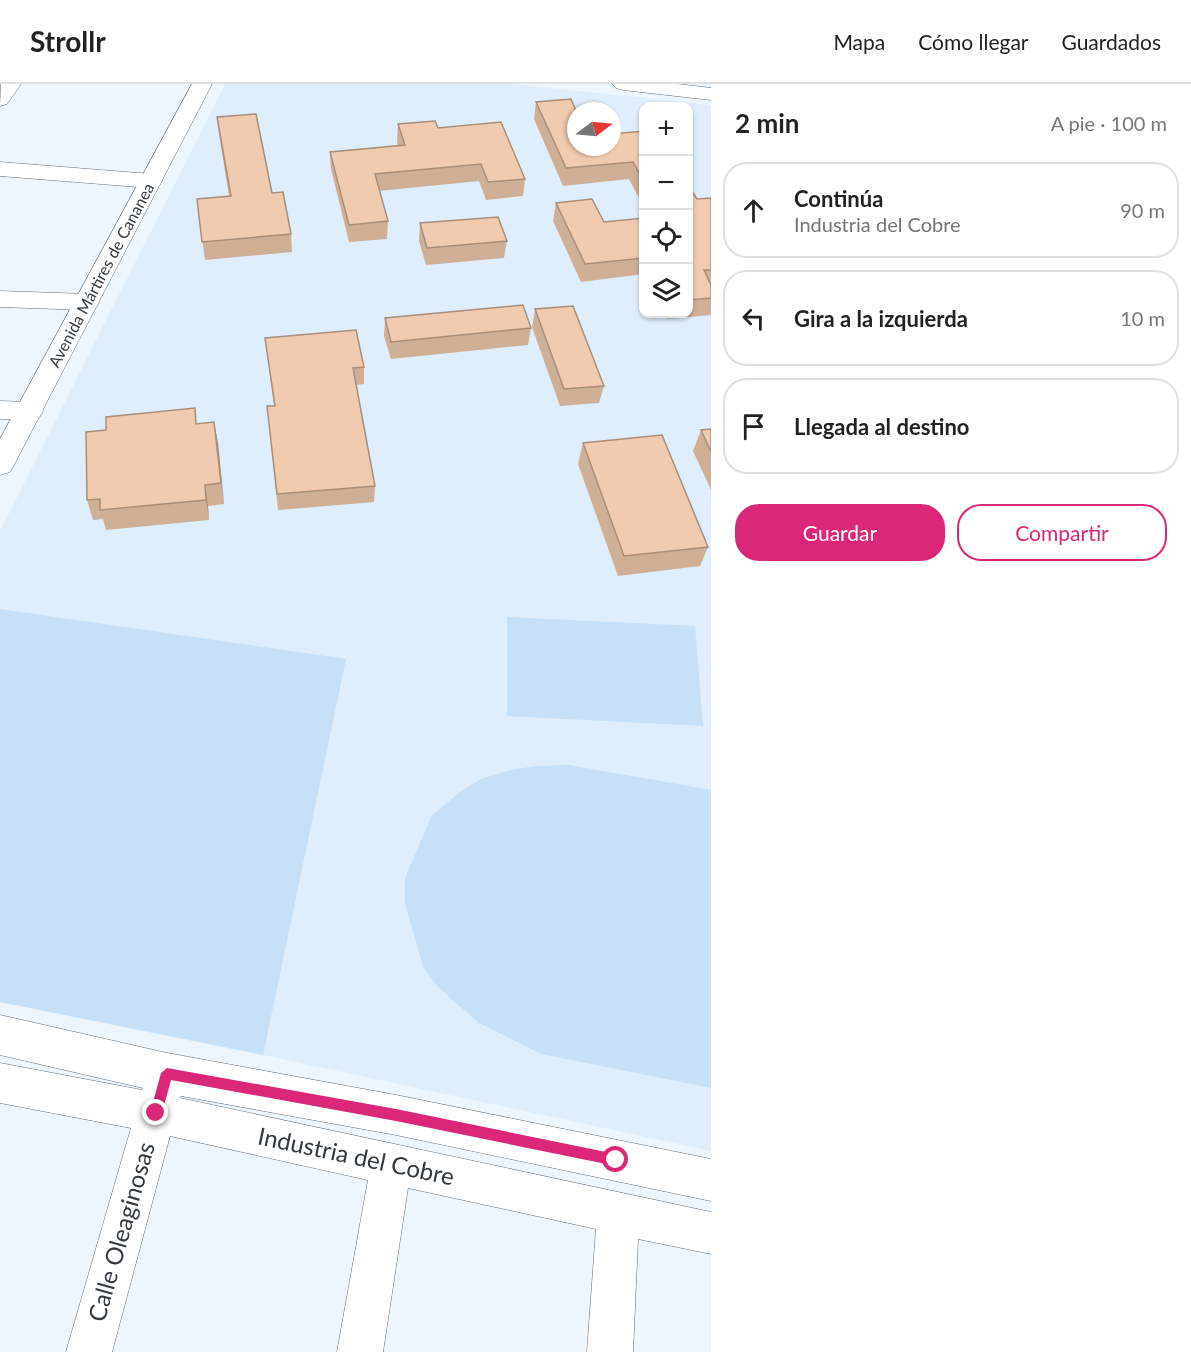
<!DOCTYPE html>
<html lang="es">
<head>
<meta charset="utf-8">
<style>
	:root { --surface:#fff; --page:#f6f6f6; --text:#222; --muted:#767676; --line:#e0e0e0; --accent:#db2777 }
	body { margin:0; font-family:Lato,sans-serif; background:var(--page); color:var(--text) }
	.controls { position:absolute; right:18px; top:18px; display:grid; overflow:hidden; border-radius:12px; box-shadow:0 2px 4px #0004 }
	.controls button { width:54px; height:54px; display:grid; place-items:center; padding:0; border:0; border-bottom:2px solid var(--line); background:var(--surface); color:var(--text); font:30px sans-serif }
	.compass { position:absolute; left:567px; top:18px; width:54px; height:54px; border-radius:50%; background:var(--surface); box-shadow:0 2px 4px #0004; rotate:74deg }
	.stop { position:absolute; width:18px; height:18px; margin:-14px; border:4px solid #db2777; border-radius:50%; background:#fff }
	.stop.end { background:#db2777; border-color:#fff; box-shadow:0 2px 6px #0008 }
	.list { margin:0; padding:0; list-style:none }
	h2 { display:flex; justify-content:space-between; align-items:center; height:78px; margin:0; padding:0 24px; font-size:26px }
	h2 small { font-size:20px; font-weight:400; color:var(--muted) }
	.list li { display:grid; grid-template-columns:39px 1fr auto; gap:18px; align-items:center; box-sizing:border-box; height:96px; margin:0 12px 12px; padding:0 12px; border:2px solid var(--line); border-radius:24px }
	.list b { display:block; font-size:22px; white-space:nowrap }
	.list p { margin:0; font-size:20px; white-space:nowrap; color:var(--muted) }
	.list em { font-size:20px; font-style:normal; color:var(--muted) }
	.actions { display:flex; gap:12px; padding:18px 24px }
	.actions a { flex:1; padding:14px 0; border:2px solid var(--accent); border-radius:24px; text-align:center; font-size:21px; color:var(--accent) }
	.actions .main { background:var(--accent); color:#fff }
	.icon { flex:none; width:33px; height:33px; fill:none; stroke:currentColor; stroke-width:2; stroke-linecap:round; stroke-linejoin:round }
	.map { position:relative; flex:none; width:711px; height:1268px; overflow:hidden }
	header { display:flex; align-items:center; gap:36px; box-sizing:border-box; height:84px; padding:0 30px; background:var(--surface); border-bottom:2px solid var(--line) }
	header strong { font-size:28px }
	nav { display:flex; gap:33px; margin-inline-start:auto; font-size:21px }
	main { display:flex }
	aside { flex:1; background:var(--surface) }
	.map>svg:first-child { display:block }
	.built { fill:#deeefc; fill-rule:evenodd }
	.green { fill:#c5e0f7 }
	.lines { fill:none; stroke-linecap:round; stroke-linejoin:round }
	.minor-casing { stroke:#5f6c76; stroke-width:1 }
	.tertiary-casing { stroke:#5f6c76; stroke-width:1 }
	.minor { fill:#fff; fill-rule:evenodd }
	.tertiary { fill:#fff; fill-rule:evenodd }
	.wall { fill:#cfaf96 }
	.shaded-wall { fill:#a98e7a }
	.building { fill:#f1cbaf; stroke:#a98e7a; stroke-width:1.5 }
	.route { fill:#db2777 }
	.labels { text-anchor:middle; stroke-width:6; stroke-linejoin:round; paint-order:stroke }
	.far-street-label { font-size:16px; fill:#33393e; stroke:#fff }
	.near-street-label { font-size:24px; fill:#33393e; stroke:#fff }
</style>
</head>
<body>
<header>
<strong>Strollr</strong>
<nav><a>Mapa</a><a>Cómo llegar</a><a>Guardados</a></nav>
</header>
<main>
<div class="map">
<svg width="711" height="1268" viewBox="0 0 711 1268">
	<rect width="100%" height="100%" fill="#edf6fd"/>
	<path class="built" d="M 225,0 L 512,0 L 711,21 L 711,1067 L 263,971 L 0,918 L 0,447 ZM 644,22 L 688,22 L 688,230 L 644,230 ZM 576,27 L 612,27 L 612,63 L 576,63 Z"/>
	<g class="green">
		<polygon points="0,525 346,575 263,971 0,918"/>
		<polygon points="507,533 695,542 703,642 507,632"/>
		<polygon points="569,681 711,706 711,1004 541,970 479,939 438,903 423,883 405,819 405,794 432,731 459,709 481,695 507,687 535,682"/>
	</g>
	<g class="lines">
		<defs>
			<g id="minor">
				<polygon points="21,0 7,20 0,22 1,0"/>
				<polygon points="0,78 151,90 159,92 162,97 159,102 151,104 0,92"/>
				<polygon points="0,207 87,210 96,212 99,218 96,224 87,226 0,223"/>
				<polygon points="0,317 29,318 39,320 43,327 39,334 29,336 0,335"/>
				<polygon points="0,931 167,969 396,1011 711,1075 711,1117 396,1051 181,1012 180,1014 711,1128 711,1170 638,1155 633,1268 587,1268 596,1145 408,1104 383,1268 337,1268 368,1096 170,1052 112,1268 66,1268 131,1044 0,1019 0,979 142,1006 143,1004 0,971"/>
			</g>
			<g id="tertiary">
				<polygon points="192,0 212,0 14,381 10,388 0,391 0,355"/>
				<polygon points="613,0 678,0 711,4 711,16 623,6 616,4"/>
			</g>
		</defs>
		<use href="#minor" class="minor-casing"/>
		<use href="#tertiary" class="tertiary-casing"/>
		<use href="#minor" class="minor"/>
		<use href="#tertiary" class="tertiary"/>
	</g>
	<g class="wall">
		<polygon points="536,18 576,63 644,47 644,124 629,95 563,102 534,35"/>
		<polygon points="217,33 272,109 291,150 292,168 205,176 197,115 229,112 219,50"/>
		<polygon points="398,40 438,44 525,95 523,112 486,116 479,97 379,107 388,137 387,155 349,158 331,85 330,68 398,62 397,58"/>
		<polygon points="688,101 697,115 711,114 711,231 667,235 664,230 688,230"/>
		<polygon points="556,119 604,138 644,134 644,190 581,198 553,137"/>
		<polygon points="420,139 507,157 504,174 426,181 419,157"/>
		<polygon points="535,225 604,302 599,319 560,322 532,243"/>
		<polygon points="385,234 531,244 528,261 391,275 384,252"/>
		<polygon points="265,254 364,283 364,300 356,301 375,402 374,418 278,426 267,322 274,322"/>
		<polygon points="198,340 218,359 224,420 208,422 209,436 106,446 103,435 93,436 87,416"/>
		<polygon points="711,345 711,406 693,367 701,346"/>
		<polygon points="583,359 708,463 700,482 618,492 578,380"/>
	</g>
	<g class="shaded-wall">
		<polygon points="214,338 218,359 224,420 221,399"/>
		<polygon points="205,401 208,422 209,436 206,416"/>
	</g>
	<g class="building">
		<polygon points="571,15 576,27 576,63 612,63 612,50 644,47 644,98 633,78 566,84 536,18"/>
		<polygon points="256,30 272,109 283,108 291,150 202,158 197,115 231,112 217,33"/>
		<polygon points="435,37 438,44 501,38 525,95 488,98 481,80 375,90 388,137 349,141 330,68 405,61 398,40"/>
		<polygon points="688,101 697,115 711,114 711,186 704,186 711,201 711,214 688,216"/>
		<polygon points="592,115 604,138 644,134 644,174 585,180 556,119"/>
		<polygon points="498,133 507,157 427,164 420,139"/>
		<polygon points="523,221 531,244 391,258 385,234"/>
		<polygon points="573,222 604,302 564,305 535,225"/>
		<polygon points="356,246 364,283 353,284 375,402 277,410 267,322 275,322 265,254"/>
		<polygon points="195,324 196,340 214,338 221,399 205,401 206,416 100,426 100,415 87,416 86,348 106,346 106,333"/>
		<polygon points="711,345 711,368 701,346"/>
		<polygon points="662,351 708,463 624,472 583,359"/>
	</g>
	<polygon class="route" points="167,984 396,1025 616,1070 622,1076 616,1082 396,1037 171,996 162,1029 156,1035 150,1029 161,989"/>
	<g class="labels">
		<g class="far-street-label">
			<text transform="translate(101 191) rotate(-62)" y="6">Avenida Mártires de Cananea</text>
		</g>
		<g class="near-street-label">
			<text transform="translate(356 1073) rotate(12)" y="8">Industria del Cobre</text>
			<text transform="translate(122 1148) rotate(-74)" y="8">Calle Oleaginosas</text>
		</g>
	</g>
</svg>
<div class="controls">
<button>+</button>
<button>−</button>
<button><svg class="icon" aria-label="locate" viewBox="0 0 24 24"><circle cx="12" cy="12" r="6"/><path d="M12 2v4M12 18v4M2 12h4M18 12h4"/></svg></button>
<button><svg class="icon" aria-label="layers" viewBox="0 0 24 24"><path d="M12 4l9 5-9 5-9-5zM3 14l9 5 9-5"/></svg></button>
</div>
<svg class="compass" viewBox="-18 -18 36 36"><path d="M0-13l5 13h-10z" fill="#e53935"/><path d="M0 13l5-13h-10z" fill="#767676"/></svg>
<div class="stop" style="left:616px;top:1076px"></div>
<div class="stop end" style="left:156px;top:1029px"></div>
</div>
<aside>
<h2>2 min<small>A pie · 100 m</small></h2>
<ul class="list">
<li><svg class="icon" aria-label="ahead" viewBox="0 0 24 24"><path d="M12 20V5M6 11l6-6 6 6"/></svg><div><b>Continúa</b><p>Industria del Cobre</p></div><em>90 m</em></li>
<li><svg class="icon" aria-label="left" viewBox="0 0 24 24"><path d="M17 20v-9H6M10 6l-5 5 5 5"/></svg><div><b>Gira a la izquierda</b></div><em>10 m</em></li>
<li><svg class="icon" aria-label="arrive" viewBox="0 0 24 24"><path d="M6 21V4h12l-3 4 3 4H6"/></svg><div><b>Llegada al destino</b></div></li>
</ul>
<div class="actions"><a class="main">Guardar</a><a>Compartir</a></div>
</aside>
</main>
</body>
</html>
